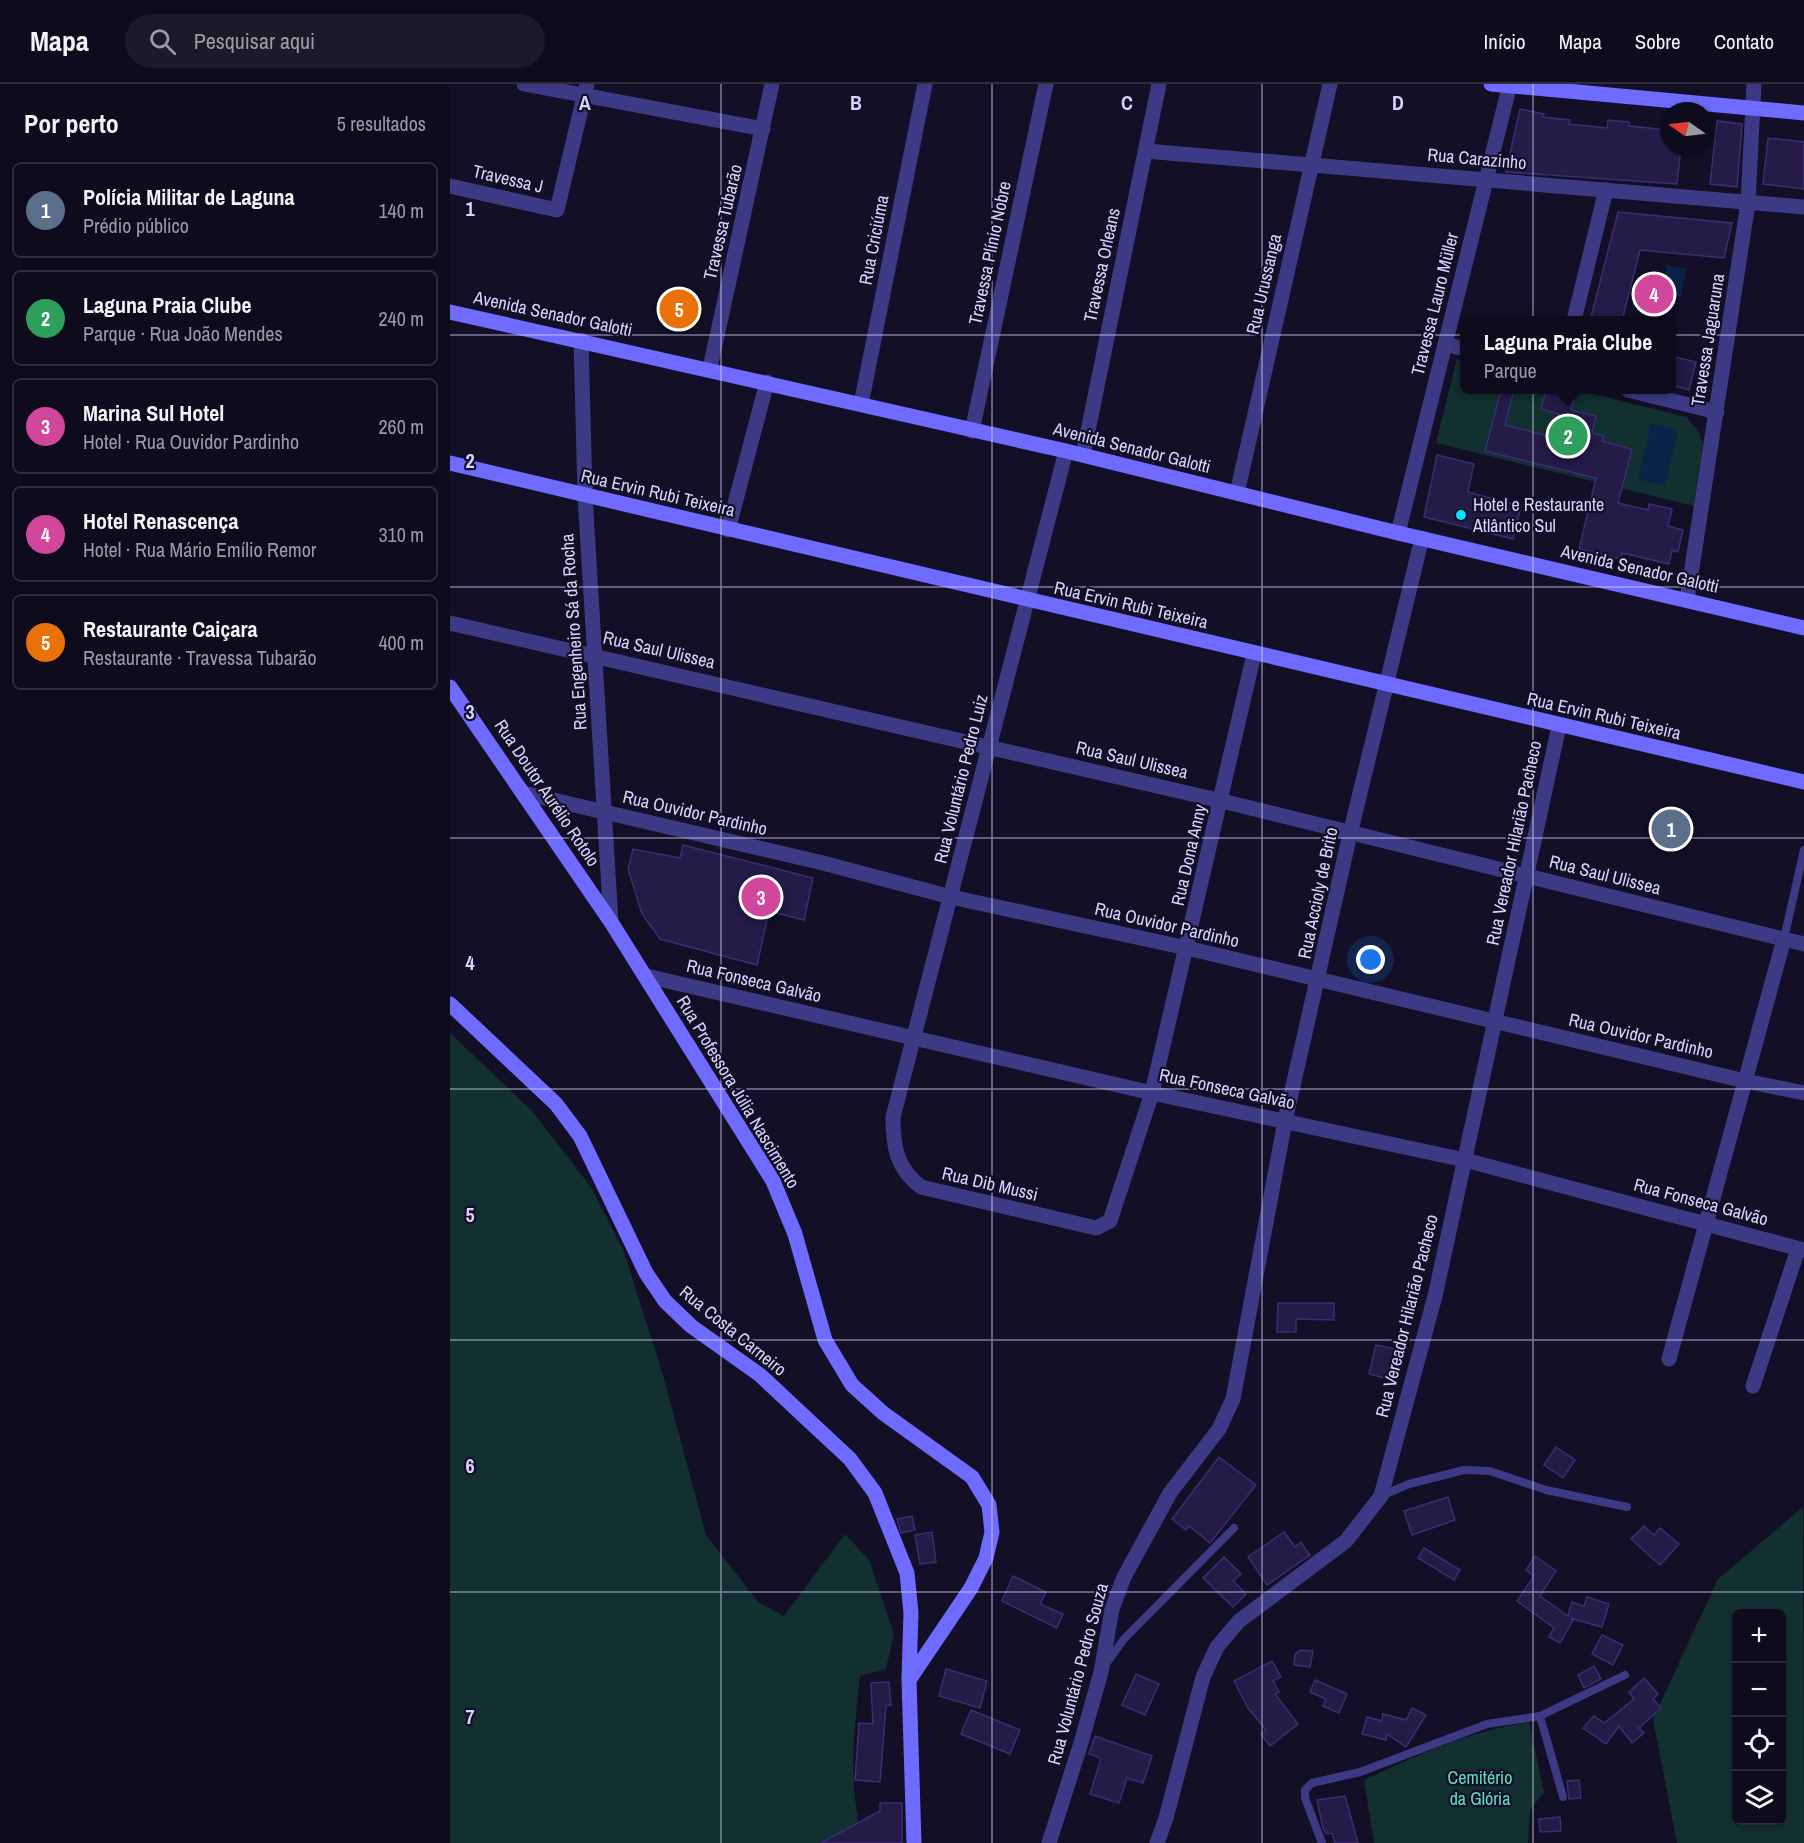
<!DOCTYPE html>
<html lang="pt">
<head>
<meta charset="utf-8">
<style>
	:root { --surface:#0e0b1c; --page:#1c1929; --text:#f1f3f6; --muted:#9b9ba3; --line:#2e2b3b; --accent:#0f766e }
	body { margin:0; font-family:"Archivo Narrow",sans-serif; background:var(--page); color:var(--text) }
	.controls { position:absolute; right:18px; bottom:18px; display:grid; overflow:hidden; border-radius:9px; box-shadow:0 2px 4px #0004 }
	.controls button { width:54px; height:54px; display:grid; place-items:center; padding:0; border:0; border-bottom:2px solid var(--line); background:var(--surface); color:var(--text); font:30px sans-serif }
	.compass { position:absolute; left:1210px; top:18px; width:54px; height:54px; border-radius:50%; background:var(--surface); box-shadow:0 2px 4px #0004; rotate:284deg }
	.you { position:absolute; left:921px; top:876px; width:21px; height:21px; margin:-15px; border:4px solid #fff; border-radius:50%; background:#1a73e8; box-shadow:0 0 0 9px #1a73e833 }
	.badge { display:grid; place-items:center; width:39px; height:39px; border-radius:50%; background:var(--accent); color:#fff; font-size:20px; font-weight:700 }
	.pin { position:absolute; translate:-50% -50%; border:3px solid #fff; box-shadow:0 2px 6px #0006 }
	.popup { position:absolute; left:1010px; top:232px; width:216px; height:78px; box-sizing:border-box; display:grid; place-content:center; border-radius:9px; background:var(--surface); filter:drop-shadow(0 2px 4px #0005); font-size:20px; white-space:nowrap; color:var(--muted) }
	.popup b { font-size:22px; color:var(--text) }
	.popup::after { content:''; position:absolute; left:50%; top:100%; margin-left:-12px; border:12px solid transparent; border-top-color:var(--surface) }
	.list { margin:0; padding:0; list-style:none }
	h2 { display:flex; justify-content:space-between; align-items:center; height:78px; margin:0; padding:0 24px; font-size:26px }
	h2 small { font-size:20px; font-weight:400; color:var(--muted) }
	.list li { display:grid; grid-template-columns:39px 1fr auto; gap:18px; align-items:center; box-sizing:border-box; height:96px; margin:0 12px 12px; padding:0 12px; border:2px solid var(--line); border-radius:9px }
	.list b { display:block; font-size:22px; white-space:nowrap }
	.list p { margin:0; font-size:20px; white-space:nowrap; color:var(--muted) }
	.list em { font-size:20px; font-style:normal; color:var(--muted) }
	.icon { flex:none; width:33px; height:33px; fill:none; stroke:currentColor; stroke-width:2; stroke-linecap:round; stroke-linejoin:round }
	.map { position:relative; flex:none; width:1354px; height:1759px; overflow:hidden }
	header { display:flex; align-items:center; gap:36px; box-sizing:border-box; height:84px; padding:0 30px; background:var(--surface); border-bottom:2px solid var(--line) }
	header strong { font-size:28px }
	nav { display:flex; gap:33px; margin-inline-start:auto; font-size:21px }
	.search { width:420px; height:54px; background:var(--page); display:flex; align-items:center; gap:15px; box-sizing:border-box; padding:0 21px; border-radius:33px; color:var(--muted); font-size:22px }
	main { display:flex }
	aside { flex:1; background:var(--surface) }
	.map>svg:first-child { display:block }
	.green { fill:#12302f; fill-rule:evenodd }
	.water { fill:#0c2248 }
	.building { fill:#241b47; stroke:#3b2d73; stroke-width:1.5 }
	.lines { fill:none; stroke-linecap:round; stroke-linejoin:round }
	.lane { stroke:#3d3a85; stroke-width:8 }
	.street { stroke:#3d3a85; stroke-width:15 }
	.secondary { stroke:#6f6bff; stroke-width:15 }
	.grid { fill:none; stroke:#d9d4ff; stroke-width:1.5; stroke-opacity:0.55 }
	.poi-dot { fill:#00e5ff; stroke:#130f26; stroke-width:2 }
	.labels { text-anchor:middle; stroke-width:4.5; stroke-linejoin:round; paint-order:stroke }
	.street-label { font-size:18px; fill:#d9d4ff; stroke:#130f26 }
	.poi-label { font-size:18px; fill:#d9d4ff; stroke:#130f26; text-anchor:start }
	.park-label { font-size:18px; fill:#5fe0c0; stroke:#130f26 }
	.grid-label { font-size:20px; text-anchor:middle; font-weight:bold; fill:#d9d4ff; stroke:#130f26; stroke-width:4.5; stroke-linejoin:round; paint-order:stroke }
</style>
</head>
<body>
<header>
<strong>Mapa</strong>
<div class="search"><svg class="icon" aria-label="search" viewBox="0 0 24 24"><circle cx="10" cy="10" r="6"/><path d="M15 15l6 6"/></svg>Pesquisar aqui</div>
<nav><a>Início</a><a>Mapa</a><a>Sobre</a><a>Contato</a></nav>
</header>
<main>
<aside>
<h2>Por perto<small>5 resultados</small></h2>
<ul class="list">
<li><span class="badge" style="background:#5c6f8a">1</span><div><b>Polícia Militar de Laguna</b><p>Prédio público</p></div><em>140 m</em></li>
<li><span class="badge" style="background:#2e9e5b">2</span><div><b>Laguna Praia Clube</b><p>Parque · Rua João Mendes</p></div><em>240 m</em></li>
<li><span class="badge" style="background:#d1479c">3</span><div><b>Marina Sul Hotel</b><p>Hotel · Rua Ouvidor Pardinho</p></div><em>260 m</em></li>
<li><span class="badge" style="background:#d1479c">4</span><div><b>Hotel Renascença</b><p>Hotel · Rua Mário Emílio Remor</p></div><em>310 m</em></li>
<li><span class="badge" style="background:#e8710a">5</span><div><b>Restaurante Caiçara</b><p>Restaurante · Travessa Tubarão</p></div><em>400 m</em></li>
</ul>
</aside>
<div class="map">
<svg width="1354" height="1759" viewBox="0 0 1354 1759">
	<rect width="100%" height="100%" fill="#130f26"/>
	<g class="green">
		<polygon points="1007,275 1014,277 1014,306 1127,306 1236,333 1247,345 1253,359 1244,422 986,359"/>
		<path d="M 0,949 L 82,1027 L 141,1103 L 174,1168 L 213,1291 L 256,1451 L 309,1519 L 334,1532 L 395,1450 L 419,1476 L 444,1550 L 436,1585 L 410,1592 C 404,1648 397,1704 414,1759 L 0,1759 Z"/>
		<path d="M 1353,1423 L 1354,1759 L 1227,1759 L 1203,1635 L 1268,1495 ZM 1286,1530 L 1332,1530 L 1332,1736 L 1286,1736 Z"/>
		<path d="M 1079,1638 L 1094,1708 L 1080,1726 L 1078,1759 L 924,1759 L 914,1696 C 967,1671 1020,1647 1079,1638 Z"/>
	</g>
	<g class="water">
		<polygon points="1217,181 1236,185 1231,213 1211,209"/>
		<polygon points="1201,340 1228,346 1215,402 1188,395"/>
	</g>
	<g class="building">
		<polygon points="1070,25 1094,30 1093,33 1120,36 1119,40 1157,44 1158,36 1179,38 1179,42 1219,46 1219,63 1231,63 1227,100 1056,88"/>
		<polygon points="1267,37 1292,40 1287,103 1260,100"/>
		<polygon points="1318,54 1354,58 1354,105 1313,100"/>
		<polygon points="1168,128 1282,139 1274,174 1190,166 1172,237 1140,237"/>
		<polygon points="1221,272 1246,278 1239,306 1221,301"/>
		<polygon points="1051,306 1064,306 1055,341 1103,353 1109,330 1091,325 1096,307 1124,314 1121,326 1146,332 1142,349 1154,352 1152,357 1182,365 1168,419 1198,426 1199,420 1222,425 1218,442 1233,446 1228,468 1222,466 1219,480 1172,469 1171,475 1129,465 1146,394 1035,367"/>
		<polygon points="987,371 1024,380 1018,408 1071,422 1063,455 974,433"/>
		<polygon points="233,761 363,794 354,836 319,827 307,881 210,855 192,830 178,785 183,765 230,774"/>
		<polygon points="828,1219 884,1219 884,1236 846,1235 846,1248 827,1248"/>
		<polygon points="926,1261 945,1265 938,1295 919,1290"/>
		<polygon points="1106,1363 1125,1376 1113,1394 1094,1381"/>
		<polygon points="769,1373 806,1401 760,1459 739,1442 736,1446 722,1435"/>
		<polygon points="998,1413 1005,1436 962,1451 954,1427"/>
		<polygon points="462,1432 465,1446 451,1449 447,1435"/>
		<polygon points="1194,1442 1204,1451 1210,1444 1229,1460 1210,1481 1181,1455"/>
		<polygon points="482,1448 486,1478 470,1480 465,1451"/>
		<polygon points="834,1448 845,1463 851,1458 860,1471 817,1501 798,1473"/>
		<polygon points="974,1464 1010,1486 1004,1496 968,1474"/>
		<polygon points="1085,1472 1106,1487 1090,1512 1118,1532 1122,1518 1134,1522 1137,1513 1159,1520 1152,1543 1120,1534 1123,1536 1110,1559 1099,1553 1104,1544 1067,1517 1082,1495 1083,1491 1076,1486"/>
		<polygon points="774,1473 791,1490 783,1497 796,1510 783,1523 753,1494"/>
		<polygon points="563,1492 596,1508 590,1520 613,1530 607,1544 552,1517"/>
		<polygon points="1152,1551 1173,1561 1163,1581 1142,1570"/>
		<polygon points="851,1566 863,1567 860,1583 844,1581 845,1570"/>
		<polygon points="822,1577 831,1593 823,1597 829,1608 825,1610 848,1640 820,1662 811,1650 816,1646 798,1624 784,1597"/>
		<polygon points="1144,1582 1151,1595 1134,1604 1128,1591"/>
		<polygon points="496,1585 537,1597 530,1624 489,1612"/>
		<polygon points="686,1590 709,1600 695,1631 672,1621"/>
		<polygon points="1194,1594 1208,1610 1203,1615 1211,1624 1189,1644 1194,1649 1182,1659 1169,1642 1156,1660 1133,1644 1144,1632 1154,1639 1184,1615 1179,1608"/>
		<polygon points="865,1596 897,1610 889,1629 873,1622 876,1615 860,1608"/>
		<polygon points="439,1598 441,1621 436,1622 430,1698 405,1696 409,1639 423,1640 421,1599"/>
		<polygon points="962,1624 976,1631 956,1663 937,1650 936,1656 912,1650 917,1633 932,1637 933,1630 956,1636"/>
		<polygon points="521,1626 570,1646 560,1670 511,1650"/>
		<polygon points="645,1652 702,1672 693,1699 677,1694 669,1719 640,1710 651,1674 639,1670"/>
		<polygon points="1129,1696 1131,1714 1119,1715 1117,1697"/>
		<polygon points="895,1712 908,1759 885,1759 882,1749 876,1750 873,1744 867,1716"/>
		<polygon points="430,1719 452,1719 452,1759 371,1759 430,1727"/>
		<polygon points="1110,1733 1111,1747 1090,1748 1089,1735"/>
	</g>
	<g class="lines">
		<g class="lane">
			<polyline points="1334,855 1354,766"/>
			<polyline points="931,1412 959,1400 1014,1386 1040,1387 1096,1406 1177,1423"/>
			<polyline points="656,1580 674,1555 784,1444"/>
			<polyline points="1090,1632 1113,1713"/>
			<polyline points="872,1759 855,1714 855,1706 862,1699 910,1688 1037,1640 1090,1632 1175,1591"/>
		</g>
		<g class="street">
			<polyline points="74,0 313,45"/>
			<polyline points="696,67 1354,123"/>
			<polyline points="0,102 107,126 137,0"/>
			<polyline points="1124,236 1156,106"/>
			<polyline points="131,256 135,412 161,838"/>
			<polyline points="995,260 1014,265"/>
			<polyline points="260,284 322,0"/>
			<polyline points="1178,306 1267,328"/>
			<polyline points="411,320 475,0"/>
			<polyline points="522,347 596,0"/>
			<path d="M 616,367 L 443,1033 C 443,1062 446,1084 471,1103 L 646,1144 L 660,1137 L 702,1009 L 804,570"/>
			<polyline points="633,371 709,0"/>
			<polyline points="787,409 880,0"/>
			<polyline points="278,446 317,298"/>
			<polyline points="948,449 1060,0"/>
			<polyline points="1237,516 1298,119 1304,0"/>
			<polyline points="0,539 772,717 1354,860"/>
			<polyline points="73,709 373,779 501,813 737,864 1295,997 1354,1009"/>
			<polyline points="196,892 702,1009 1015,1076 1354,1166"/>
			<polyline points="1219,1275 1334,855"/>
			<polyline points="1303,1302 1348,1165"/>
			<polyline points="599,1759 631,1659 651,1588 662,1525 674,1493 720,1409 769,1345 783,1315 835,1037 900,750 972,454"/>
			<polyline points="707,1759 716,1734 753,1593 767,1563 789,1537 896,1457 931,1412 985,1212 1109,642"/>
		</g>
		<g class="secondary">
			<polyline points="1041,0 1354,29"/>
			<polyline points="0,228 616,367 948,449 1354,544"/>
			<polyline points="0,379 1354,698"/>
			<polyline points="0,603 161,838 323,1097 345,1150 375,1256 402,1301 433,1329 522,1393 539,1421 542,1448 536,1474 521,1504 459,1596 464,1759"/>
			<polyline points="0,920 106,1020 130,1052 196,1189 215,1217 241,1242 310,1291 400,1375 425,1409 457,1489 461,1529 459,1594"/>
		</g>
	</g>
	<path class="grid" d="M 271,0 L 271,1759M 542,0 L 542,1759M 812,0 L 812,1759M 1083,0 L 1083,1759M 0,251 L 1354,251M 0,503 L 1354,503M 0,754 L 1354,754M 0,1005 L 1354,1005M 0,1256 L 1354,1256M 0,1508 L 1354,1508"/>
	<circle class="poi-dot" cx="1011" cy="431" r="6"/>
	<g class="labels">
		<g class="street-label">
			<text transform="translate(1027 75) rotate(5)" y="6">Rua Carazinho</text>
			<text transform="translate(58 95) rotate(13)" y="6">Travessa J</text>
			<text transform="translate(273 138) rotate(-77)" y="6">Travessa Tubarão</text>
			<text transform="translate(424 156) rotate(-79)" y="6">Rua Criciúma</text>
			<text transform="translate(540 169) rotate(-78)" y="6">Travessa Plínio Nobre</text>
			<text transform="translate(652 181) rotate(-78)" y="6">Travessa Orleans</text>
			<text transform="translate(814 200) rotate(-77)" y="6">Rua Urussanga</text>
			<text transform="translate(985 220) rotate(-76)" y="6">Travessa Lauro Müller</text>
			<text transform="translate(103 230) rotate(12)" y="6">Avenida Senador Galotti</text>
			<text transform="translate(1258 256) rotate(-81)" y="6">Travessa Jaguaruna</text>
			<text transform="translate(682 364) rotate(14)" y="6">Avenida Senador Galotti</text>
			<text transform="translate(208 409) rotate(13)" y="6">Rua Ervin Rubi Teixeira</text>
			<text transform="translate(1190 485) rotate(13)" y="6">Avenida Senador Galotti</text>
			<text transform="translate(681 521) rotate(13)" y="6">Rua Ervin Rubi Teixeira</text>
			<text transform="translate(124 548) rotate(-94)" y="6">Rua Engenheiro Sá da Rocha</text>
			<text transform="translate(209 566) rotate(13)" y="6">Rua Saul Ulissea</text>
			<text transform="translate(1154 632) rotate(13)" y="6">Rua Ervin Rubi Teixeira</text>
			<text transform="translate(682 676) rotate(13)" y="6">Rua Saul Ulissea</text>
			<text transform="translate(511 695) rotate(-76)" y="6">Rua Voluntário Pedro Luiz</text>
			<text transform="translate(97 709) rotate(56)" y="6">Rua Doutor Aurélio Rotolo</text>
			<text transform="translate(245 729) rotate(13)" y="6">Rua Ouvidor Pardinho</text>
			<text transform="translate(1064 759) rotate(-78)" y="6">Rua Vereador Hilarião Pacheco</text>
			<text transform="translate(739 771) rotate(-77)" y="6">Rua Dona Anny</text>
			<text transform="translate(1155 791) rotate(14)" y="6">Rua Saul Ulissea</text>
			<text transform="translate(868 809) rotate(-78)" y="6">Rua Accioly de Brito</text>
			<text transform="translate(717 841) rotate(13)" y="6">Rua Ouvidor Pardinho</text>
			<text transform="translate(304 897) rotate(13)" y="6">Rua Fonseca Galvão</text>
			<text transform="translate(1191 952) rotate(13)" y="6">Rua Ouvidor Pardinho</text>
			<text transform="translate(777 1005) rotate(12)" y="6">Rua Fonseca Galvão</text>
			<text transform="translate(288 1008) rotate(59)" y="6">Rua Professora Júlia Nascimento</text>
			<text transform="translate(540 1100) rotate(13)" y="6">Rua Dib Mussi</text>
			<text transform="translate(1251 1118) rotate(15)" y="6">Rua Fonseca Galvão</text>
			<text transform="translate(957 1232) rotate(-76)" y="6">Rua Vereador Hilarião Pacheco</text>
			<text transform="translate(283 1247) rotate(39)" y="6">Rua Costa Carneiro</text>
			<text transform="translate(628 1590) rotate(-75)" y="6">Rua Voluntário Pedro Souza</text>
		</g>
		<g class="poi-label">
			<text x="1023" y="427">Hotel e Restaurante<tspan x="1023" dy="21">Atlântico Sul</tspan></text>
		</g>
		<g class="park-label">
			<text x="1030" y="1700">Cemitério<tspan x="1030" dy="21">da Glória</tspan></text>
		</g>
	</g>
	<g class="grid-label">
		<text x="135" y="26">A</text>
		<text x="406" y="26">B</text>
		<text x="677" y="26">C</text>
		<text x="948" y="26">D</text>
		<text x="20" y="132">1</text>
		<text x="20" y="384">2</text>
		<text x="20" y="635">3</text>
		<text x="20" y="886">4</text>
		<text x="20" y="1138">5</text>
		<text x="20" y="1389">6</text>
		<text x="20" y="1640">7</text>
	</g>
</svg>
<div class="controls">
<button>+</button>
<button>−</button>
<button><svg class="icon" aria-label="locate" viewBox="0 0 24 24"><circle cx="12" cy="12" r="6"/><path d="M12 2v4M12 18v4M2 12h4M18 12h4"/></svg></button>
<button><svg class="icon" aria-label="layers" viewBox="0 0 24 24"><path d="M12 4l9 5-9 5-9-5zM3 14l9 5 9-5"/></svg></button>
</div>
<svg class="compass" viewBox="-18 -18 36 36"><path d="M0-13l5 13h-10z" fill="#e53935"/><path d="M0 13l5-13h-10z" fill="#9b9ba3"/></svg>
<div class="you"></div>
<div class="pin badge" style="left:1221px;top:745px;background:#5c6f8a">1</div>
<div class="pin badge" style="left:1118px;top:352px;background:#2e9e5b">2</div>
<div class="popup"><b>Laguna Praia Clube</b>Parque</div>
<div class="pin badge" style="left:311px;top:813px;background:#d1479c">3</div>
<div class="pin badge" style="left:1204px;top:210px;background:#d1479c">4</div>
<div class="pin badge" style="left:229px;top:225px;background:#e8710a">5</div>
</div>
</main>
</body>
</html>
